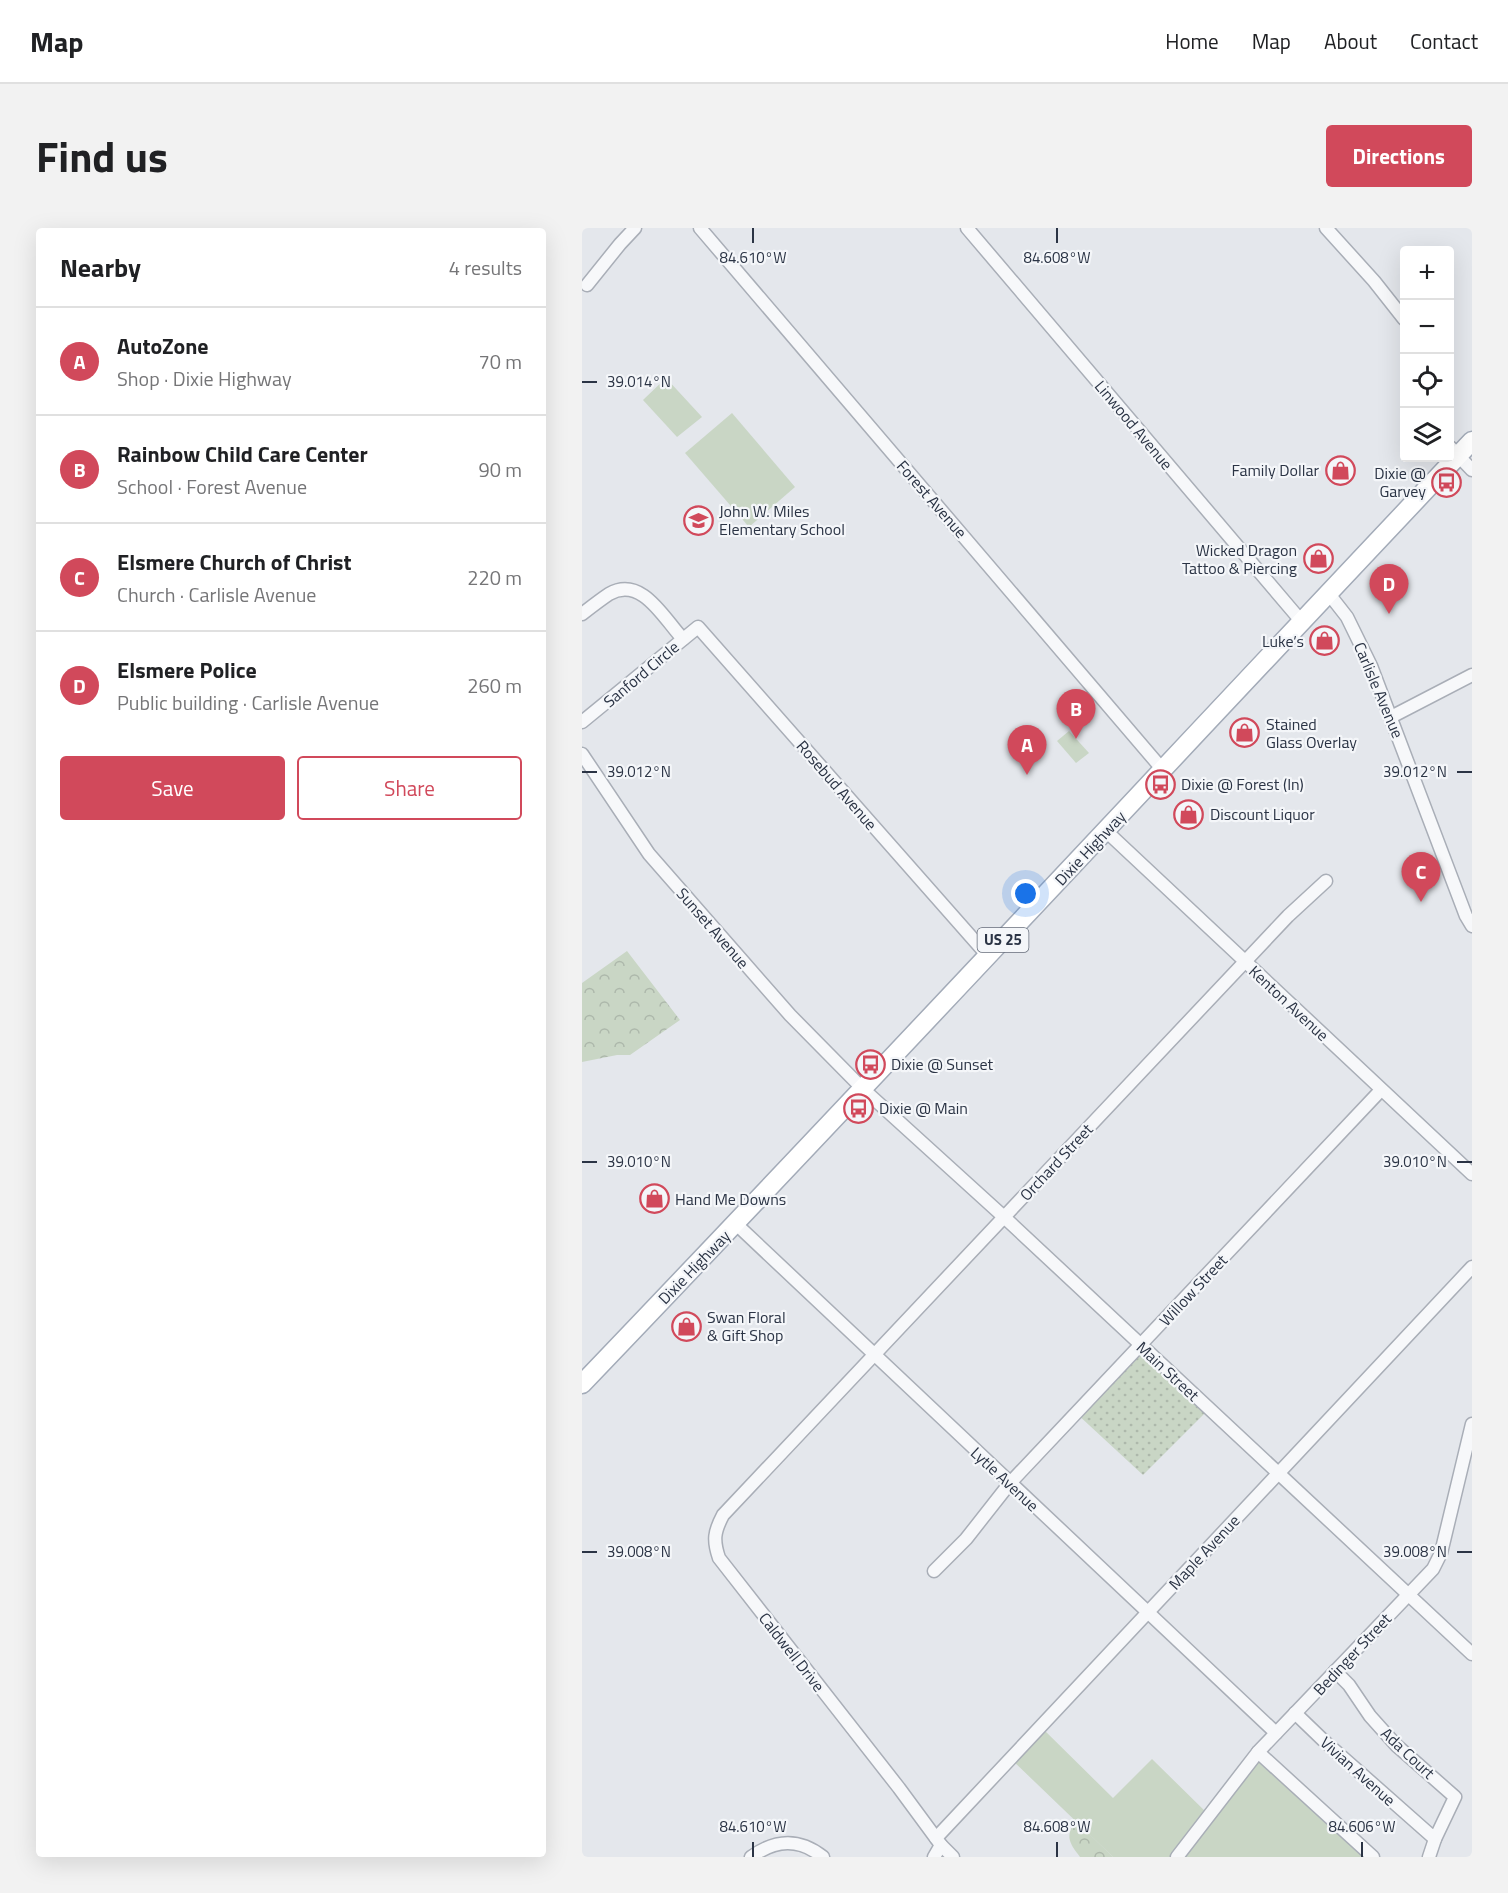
<!DOCTYPE html>
<html lang="en">
<head>
<meta charset="utf-8">
<style>
	:root { --surface:#fff; --page:#f2f2f2; --text:#202124; --muted:#757577; --line:#e0e0e0; --accent:#d1495b }
	body { margin:0; font-family:"Titillium Web",sans-serif; background:var(--page); color:var(--text) }
	.controls { position:absolute; right:18px; top:18px; display:grid; overflow:hidden; border-radius:6px; box-shadow:0 6px 24px #0002 }
	.controls button { width:54px; height:54px; display:grid; place-items:center; padding:0; border:0; border-bottom:2px solid var(--line); background:var(--surface); color:var(--text); font:30px sans-serif }
	.you { position:absolute; left:444px; top:666px; width:21px; height:21px; margin:-15px; border:4px solid #fff; border-radius:50%; background:#1a73e8; box-shadow:0 0 0 9px #1a73e833 }
	.badge { display:grid; place-items:center; width:39px; height:39px; border-radius:50%; background:var(--accent); color:#fff; font-size:20px; font-weight:700 }
	.pin { position:absolute; translate:-50% -50px; filter:drop-shadow(0 2px 3px #0008) }
	.pin::after { content:''; position:absolute; top:32px; width:21px; height:18px; background:inherit; clip-path:polygon(0 0,100% 0,50% 100%) }
	.list { margin:0; padding:0; list-style:none }
	h2 { display:flex; justify-content:space-between; align-items:center; height:78px; margin:0; padding:0 24px; font-size:26px }
	h2 small { font-size:20px; font-weight:400; color:var(--muted) }
	.list li { display:grid; grid-template-columns:39px 1fr auto; gap:18px; align-items:center; box-sizing:border-box; height:108px; padding:0 24px; border-top:2px solid var(--line) }
	.list b { display:block; font-size:22px; white-space:nowrap }
	.list p { margin:0; font-size:20px; white-space:nowrap; color:var(--muted) }
	.list em { font-size:20px; font-style:normal; color:var(--muted) }
	.actions { display:flex; gap:12px; padding:18px 24px }
	.actions a { flex:1; padding:14px 0; border:2px solid var(--accent); border-radius:6px; text-align:center; font-size:21px; color:var(--accent) }
	.actions .main { background:var(--accent); color:#fff }
	.icon { flex:none; width:33px; height:33px; fill:none; stroke:currentColor; stroke-width:2; stroke-linecap:round; stroke-linejoin:round }
	.map { position:relative; flex:none; width:890px; height:1629px; overflow:hidden; border-radius:6px }
	header { display:flex; align-items:center; gap:36px; box-sizing:border-box; height:84px; padding:0 30px; background:var(--surface); border-bottom:2px solid var(--line) }
	header strong { font-size:28px }
	nav { display:flex; gap:33px; margin-inline-start:auto; font-size:21px }
	.intro { display:flex; align-items:center; justify-content:space-between; box-sizing:border-box; height:144px; padding:0 36px }
	h1 { margin:0; font-size:42px }
	.button { padding:15px 27px; border-radius:6px; background:var(--accent); color:#fff; font-size:21px; font-weight:700 }
	main { display:flex; gap:36px; padding:0 36px }
	aside { flex:1; background:var(--surface); border-radius:6px; box-shadow:0 6px 24px #0002 }
	.map>svg:first-child { display:block }
	.grass { fill:url(#grass-dots) }
	.forest { fill:url(#forest-crowns) }
	.green { fill:#c9d6c5 }
	.lines { fill:none; stroke-linecap:round; stroke-linejoin:round }
	.street-casing { stroke:#a9aeb7; stroke-width:15 }
	.primary-casing { stroke:#a3abb8; stroke-width:21 }
	.street { stroke:#f7f8fa; stroke-width:12 }
	.primary { stroke:#fff; stroke-width:18 }
	.ticks { fill:none; stroke:#2b3445; stroke-width:2 }
	.labels { text-anchor:middle; stroke-width:4.5; stroke-linejoin:round; paint-order:stroke }
	.shield { fill:#f4f6f9; stroke:#676e7b; stroke-width:1.5 }
	.shield-label { font-size:15px; font-weight:bold; fill:#2b3445 }
	.street-label { font-size:16px; fill:#2b3445; stroke:#f4f6f9 }
	.poi-label { font-size:16px; fill:#2b3445; stroke:#f4f6f9; text-anchor:start }
	.ticks-label { font-size:15px; text-anchor:middle; fill:#2b3445; stroke:#f4f6f9; stroke-width:4.5; stroke-linejoin:round; paint-order:stroke }
</style>
</head>
<body>
<header>
<strong>Map</strong>
<nav><a>Home</a><a>Map</a><a>About</a><a>Contact</a></nav>
</header>
<div class="intro"><h1>Find us</h1><a class="button">Directions</a></div>
<main>
<aside>
<h2>Nearby<small>4 results</small></h2>
<ul class="list">
<li><span class="badge">A</span><div><b>AutoZone</b><p>Shop · Dixie Highway</p></div><em>70 m</em></li>
<li><span class="badge">B</span><div><b>Rainbow Child Care Center</b><p>School · Forest Avenue</p></div><em>90 m</em></li>
<li><span class="badge">C</span><div><b>Elsmere Church of Christ</b><p>Church · Carlisle Avenue</p></div><em>220 m</em></li>
<li><span class="badge">D</span><div><b>Elsmere Police</b><p>Public building · Carlisle Avenue</p></div><em>260 m</em></li>
</ul>
<div class="actions"><a class="main">Save</a><a>Share</a></div>
</aside>
<div class="map">
<svg width="890" height="1629" viewBox="0 0 890 1629">
	<defs>
		<pattern id="grass-dots" width="8" height="8" patternUnits="userSpaceOnUse" patternTransform="scale(1.5)"><rect width="8" height="8" fill="#c9d6c5"/><path d="M2 2h.1M6 6h.1" fill="none" stroke="#adb8ab" stroke-width="1.8" stroke-linecap="round"/></pattern>
		<pattern id="forest-crowns" width="20" height="18" patternUnits="userSpaceOnUse" patternTransform="scale(1.5)"><rect width="20" height="18" fill="#c9d6c5"/><path d="M2 6a3 3 0 1 1 6 0M12 15a3 3 0 1 1 6 0" fill="none" stroke="#adb8ab"/></pattern>
	</defs>
	<rect width="100%" height="100%" fill="#e4e7ec"/>
	<polygon class="grass" points="559,1117 627,1181 561,1247 494,1185"/>
	<g class="forest">
		<polygon points="45,723 98,792 48,827 35,827 0,834 0,755"/>
		<path d="M 494,1593 L 531,1629 L 498,1629 C 488,1616 482,1608 494,1593 Z"/>
	</g>
	<g class="green">
		<polygon points="84,150 120,189 95,209 61,172"/>
		<polygon points="150,185 213,259 167,299 103,225"/>
		<polygon points="487,503 507,525 494,535 475,513"/>
		<polygon points="458,1498 531,1570 570,1531 627,1587 676,1524 791,1629 531,1629 428,1530"/>
	</g>
	<g class="lines">
		<defs>
			<g id="street">
				<polyline points="118,0 581,542"/>
				<polyline points="385,0 720,394"/>
				<polyline points="744,0 792,53 822,91"/>
				<polyline points="5,57 38,16 53,0"/>
				<polyline points="868,219 890,242"/>
				<polyline points="747,366 765,389 789,438 884,688 890,698"/>
				<path d="M 0,386 C 9,379 18,372 27,366 C 60,347 82,391 101,411"/>
				<polyline points="809,489 890,447"/>
				<polyline points="0,494 116,399 406,728"/>
				<polyline points="0,526 67,626 208,787 281,861 422,989 890,1426"/>
				<polyline points="524,603 890,946"/>
				<polyline points="153,995 694,1505"/>
				<polyline points="352,1343 384,1311 428,1255 799,862"/>
				<polyline points="753,1443 767,1457 788,1488 814,1517 873,1569 853,1611 847,1629"/>
				<polyline points="713,1485 741,1512 853,1611"/>
				<polyline points="676,1524 791,1629"/>
				<polyline points="354,1610 890,1039"/>
				<path d="M 169,1629 C 194,1611 217,1610 241,1629"/>
				<polyline points="352,1629 359,1617"/>
				<path d="M 371,1629 L 359,1617 L 317,1560 L 137,1330 C 131,1312 132,1304 141,1287 L 706,688 L 744,653"/>
				<polyline points="595,1629 676,1524 851,1341 859,1325 890,1196"/>
			</g>
			<path id="primary" d="M 0,1156 C 299,844 593,527 890,213"/>
		</defs>
		<use href="#street" class="street-casing"/>
		<use href="#primary" class="primary-casing"/>
		<use href="#street" class="street"/>
		<use href="#primary" class="primary"/>
	</g>
	<path class="ticks" d="M 171,0 L 171,15M 475,0 L 475,15M 0,154 L 15,154M 0,544 L 15,544M 875,544 L 890,544M 0,934 L 15,934M 875,934 L 890,934M 0,1324 L 15,1324M 875,1324 L 890,1324M 171,1614 L 171,1629M 475,1614 L 475,1629M 780,1614 L 780,1629"/>
	<defs>
		<symbol id="shop-ring" viewBox="-11 -11 22 22"><circle r="9.5" fill="#f4f6f9" stroke="#d1495b" stroke-width="1.5"/><path d="M-5-2.5h2.3a2.7 3.5 0 0 1 5.4 0H5L5.5 6h-11ZM-1.5-2.5h3a1.5 2.3 0 0 0-3 0Z" fill="#d1495b"/></symbol>
		<symbol id="bus-ring" viewBox="-11 -11 22 22"><circle r="9.5" fill="#f4f6f9" stroke="#d1495b" stroke-width="1.5"/><path d="M-5-6H5V4H4V6H2V4H-2V6H-4V4H-5ZM-3.5-4V0h7V-4ZM-3.5 1.2v1.5H-2V1.2ZM2 1.2v1.5H3.5V1.2Z" fill="#d1495b"/></symbol>
		<symbol id="school-ring" viewBox="-11 -11 22 22"><circle r="9.5" fill="#f4f6f9" stroke="#d1495b" stroke-width="1.5"/><path d="M0-5L7-2L0 1L-7-2ZM-4 1L0 2.5L4 1V4Q0 6-4 4Z" fill="#d1495b"/></symbol>
	</defs>
	<g fill-rule="evenodd">
		<use href="#shop-ring" x="742" y="226" width="33" height="33"/>
		<use href="#bus-ring" x="848" y="238" width="33" height="33"/>
		<use href="#school-ring" x="100" y="276" width="33" height="33"/>
		<use href="#shop-ring" x="720" y="314" width="33" height="33"/>
		<use href="#shop-ring" x="726" y="396" width="33" height="33"/>
		<use href="#shop-ring" x="646" y="488" width="33" height="33"/>
		<use href="#bus-ring" x="562" y="540" width="33" height="33"/>
		<use href="#shop-ring" x="590" y="570" width="33" height="33"/>
		<use href="#bus-ring" x="272" y="820" width="33" height="33"/>
		<use href="#bus-ring" x="260" y="864" width="33" height="33"/>
		<use href="#shop-ring" x="56" y="954" width="33" height="33"/>
		<use href="#shop-ring" x="88" y="1082" width="33" height="33"/>
	</g>
	<g class="labels">
		<rect class="shield" x="395.5" y="700" width="51" height="24" rx="4.5"/>
		<g class="shield-label">
			<text x="421" y="717">US 25</text>
		</g>
		<g class="street-label">
			<text transform="translate(552 197) rotate(50)" y="6">Linwood Avenue</text>
			<text transform="translate(350 271) rotate(49)" y="6">Forest Avenue</text>
			<text transform="translate(59 446) rotate(-40)" y="6">Sanford Circle</text>
			<text transform="translate(797 462) rotate(67)" y="6">Carlisle Avenue</text>
			<text transform="translate(255 557) rotate(49)" y="6">Rosebud Avenue</text>
			<text transform="translate(508 620) rotate(-47)" y="6">Dixie Highway</text>
			<text transform="translate(131 700) rotate(49)" y="6">Sunset Avenue</text>
			<text transform="translate(707 775) rotate(43)" y="6">Kenton Avenue</text>
			<text transform="translate(474 934) rotate(-47)" y="6">Orchard Street</text>
			<text transform="translate(112 1039) rotate(-46)" y="6">Dixie Highway</text>
			<text transform="translate(611 1062) rotate(-47)" y="6">Willow Street</text>
			<text transform="translate(586 1143) rotate(43)" y="6">Main Street</text>
			<text transform="translate(423 1251) rotate(43)" y="6">Lytle Avenue</text>
			<text transform="translate(622 1324) rotate(-47)" y="6">Maple Avenue</text>
			<text transform="translate(210 1424) rotate(52)" y="6">Caldwell Drive</text>
			<text transform="translate(770 1426) rotate(-47)" y="6">Bedinger Street</text>
			<text transform="translate(826 1525) rotate(43)" y="6">Ada Court</text>
			<text transform="translate(776 1543) rotate(42)" y="6">Vivian Avenue</text>
		</g>
		<g class="poi-label">
			<text x="737" y="248" text-anchor="end">Family Dollar</text>
			<text x="844" y="251" text-anchor="end">Dixie @<tspan x="844" dy="18">Garvey</tspan></text>
			<text x="137" y="289">John W. Miles<tspan x="137" dy="18">Elementary School</tspan></text>
			<text x="715" y="328" text-anchor="end">Wicked Dragon<tspan x="715" dy="18">Tattoo &amp; Piercing</tspan></text>
			<text x="722" y="419" text-anchor="end">Luke’s</text>
			<text x="684" y="502">Stained<tspan x="684" dy="18">Glass Overlay</tspan></text>
			<text x="599" y="562">Dixie @ Forest (In)</text>
			<text x="628" y="592">Discount Liquor</text>
			<text x="309" y="842">Dixie @ Sunset</text>
			<text x="297" y="886">Dixie @ Main</text>
			<text x="93" y="977">Hand Me Downs</text>
			<text x="125" y="1095">Swan Floral<tspan x="125" dy="18">&amp; Gift Shop</tspan></text>
		</g>
	</g>
	<g class="ticks-label">
		<text x="171" y="35">84.610°W</text>
		<text x="475" y="35">84.608°W</text>
		<text x="57" y="159">39.014°N</text>
		<text x="57" y="549">39.012°N</text>
		<text x="833" y="549">39.012°N</text>
		<text x="57" y="939">39.010°N</text>
		<text x="833" y="939">39.010°N</text>
		<text x="57" y="1329">39.008°N</text>
		<text x="833" y="1329">39.008°N</text>
		<text x="171" y="1604">84.610°W</text>
		<text x="475" y="1604">84.608°W</text>
		<text x="780" y="1604">84.606°W</text>
	</g>
</svg>
<div class="controls">
<button>+</button>
<button>−</button>
<button><svg class="icon" aria-label="locate" viewBox="0 0 24 24"><circle cx="12" cy="12" r="6"/><path d="M12 2v4M12 18v4M2 12h4M18 12h4"/></svg></button>
<button><svg class="icon" aria-label="layers" viewBox="0 0 24 24"><path d="M12 4l9 5-9 5-9-5zM3 14l9 5 9-5"/></svg></button>
</div>
<div class="you"></div>
<div class="pin badge" style="left:445px;top:547px">A</div>
<div class="pin badge" style="left:494px;top:511px">B</div>
<div class="pin badge" style="left:839px;top:674px">C</div>
<div class="pin badge" style="left:807px;top:386px">D</div>
</div>
</main>
</body>
</html>
